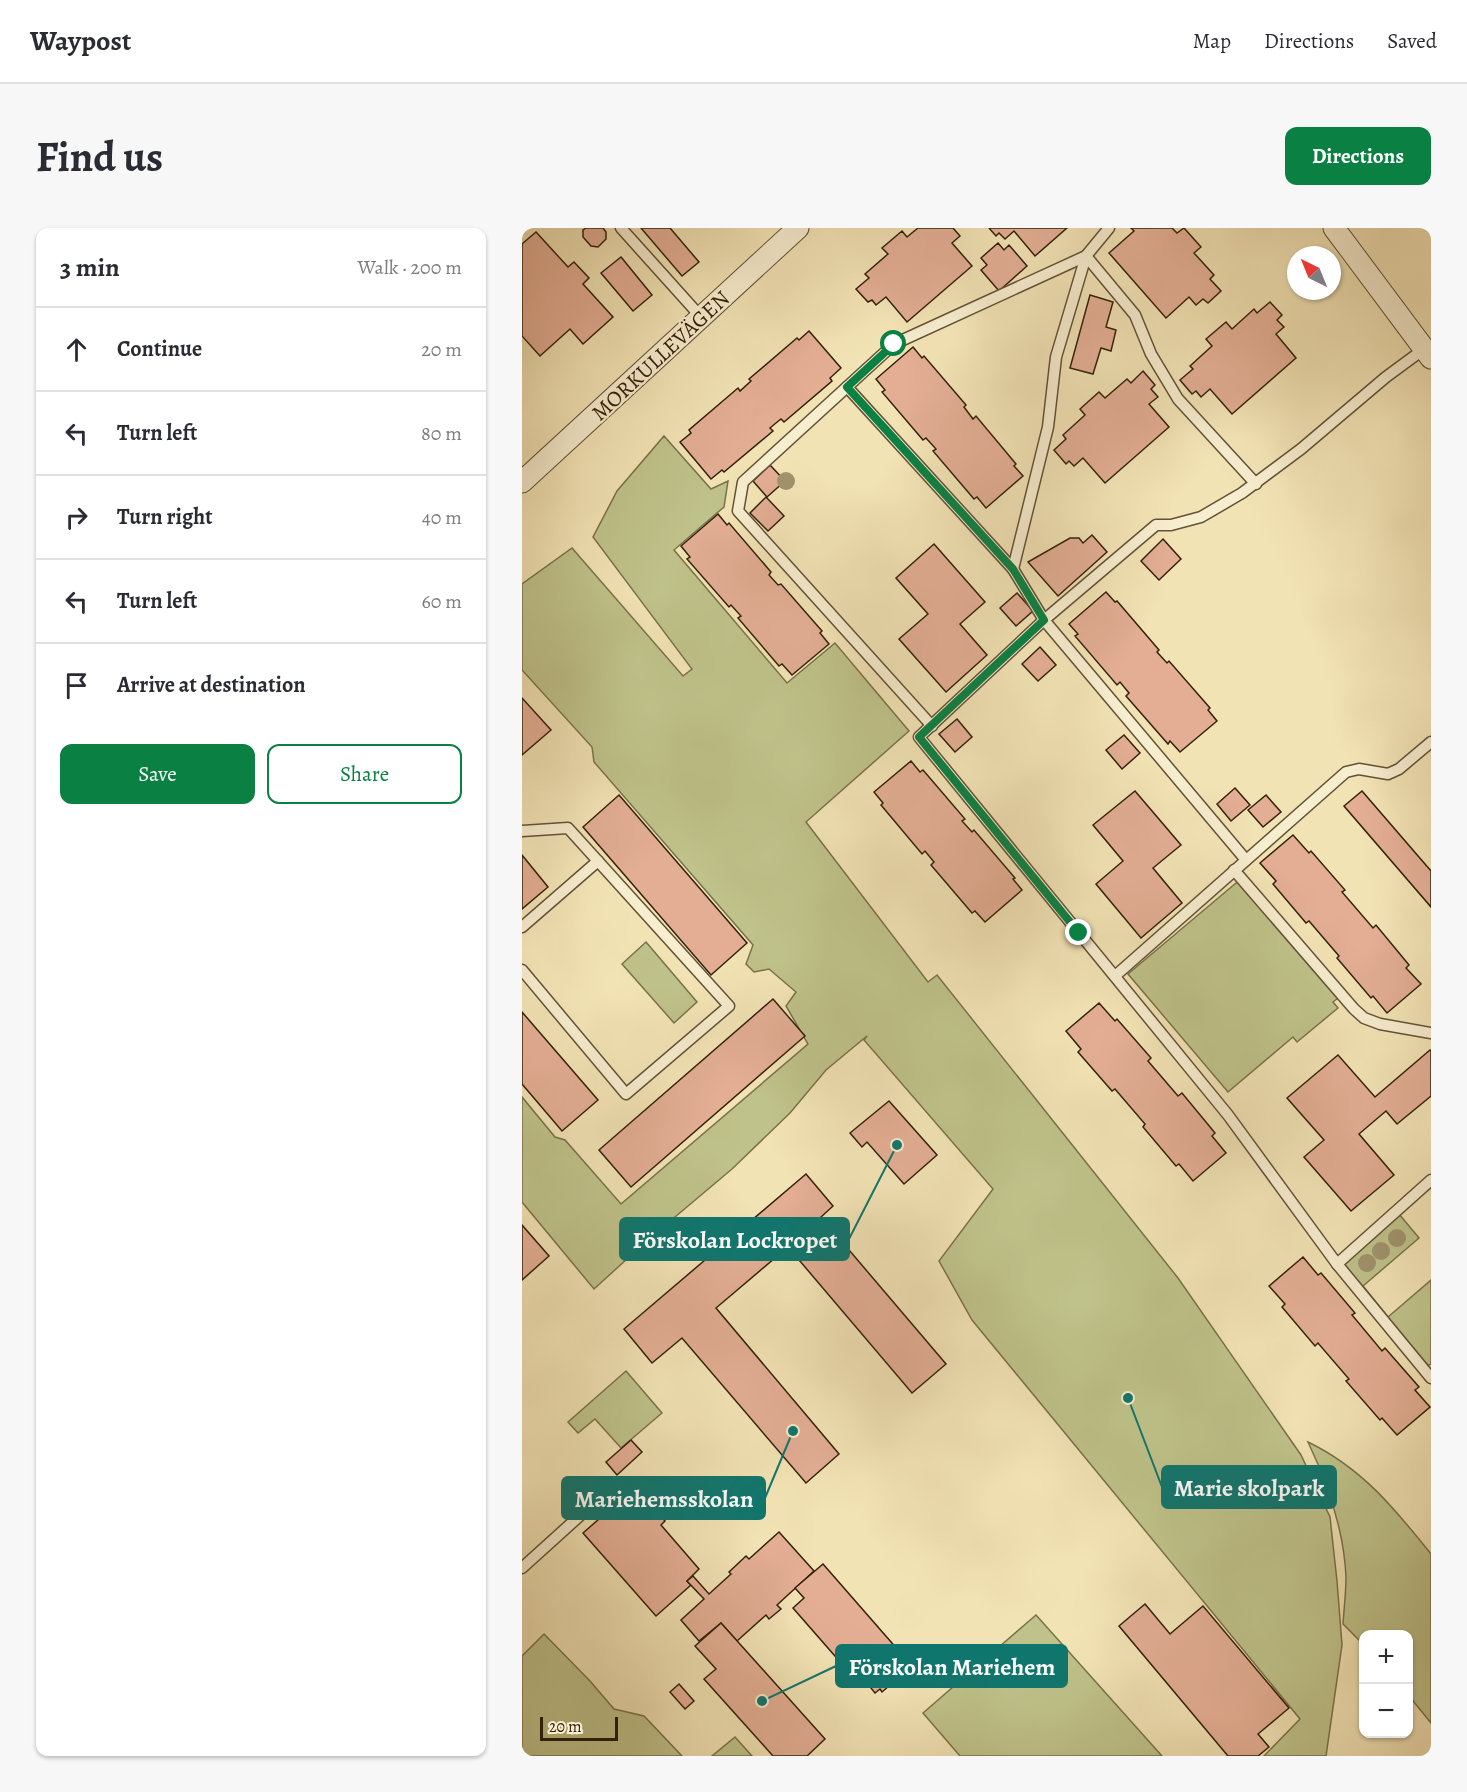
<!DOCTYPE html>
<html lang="en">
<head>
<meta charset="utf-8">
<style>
	:root { --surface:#fff; --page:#f7f7f7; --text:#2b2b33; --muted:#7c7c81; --line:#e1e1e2; --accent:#0b8043 }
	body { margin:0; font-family:Alegreya,serif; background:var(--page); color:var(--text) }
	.controls { position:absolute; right:18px; bottom:18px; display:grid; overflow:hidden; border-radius:12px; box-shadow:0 2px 4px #0004 }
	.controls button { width:54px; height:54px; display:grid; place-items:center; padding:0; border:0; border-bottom:2px solid var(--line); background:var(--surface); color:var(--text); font:30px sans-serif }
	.compass { position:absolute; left:765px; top:18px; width:54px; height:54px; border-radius:50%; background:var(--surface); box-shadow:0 2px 4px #0004; rotate:317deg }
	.scale { position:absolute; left:18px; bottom:15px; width:78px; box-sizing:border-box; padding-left:6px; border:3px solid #33210a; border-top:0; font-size:16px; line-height:21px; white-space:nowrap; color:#33210a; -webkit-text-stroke:4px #f7edcf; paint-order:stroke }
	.stop { position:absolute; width:18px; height:18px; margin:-14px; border:4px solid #0b8043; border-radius:50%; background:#fff }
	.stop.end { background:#0b8043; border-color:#fff; box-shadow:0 2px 6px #0008 }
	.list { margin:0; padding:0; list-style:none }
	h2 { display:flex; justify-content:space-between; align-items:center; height:78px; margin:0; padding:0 24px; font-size:26px }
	h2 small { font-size:20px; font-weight:400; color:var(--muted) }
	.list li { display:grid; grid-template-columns:39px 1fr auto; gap:18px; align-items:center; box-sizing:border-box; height:84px; padding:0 24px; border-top:2px solid var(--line) }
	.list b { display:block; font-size:22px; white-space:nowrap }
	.list em { font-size:20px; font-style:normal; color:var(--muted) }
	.actions { display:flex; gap:12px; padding:18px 24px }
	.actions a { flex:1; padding:14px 0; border:2px solid var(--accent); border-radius:12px; text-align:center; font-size:21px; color:var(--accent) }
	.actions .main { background:var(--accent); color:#fff }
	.icon { flex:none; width:33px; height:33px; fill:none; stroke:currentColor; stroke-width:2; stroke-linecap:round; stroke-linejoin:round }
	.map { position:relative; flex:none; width:909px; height:1528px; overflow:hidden; border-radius:12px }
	header { display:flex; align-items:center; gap:36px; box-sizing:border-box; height:84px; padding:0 30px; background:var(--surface); border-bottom:2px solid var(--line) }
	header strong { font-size:28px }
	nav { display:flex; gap:33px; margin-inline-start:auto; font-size:21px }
	.intro { display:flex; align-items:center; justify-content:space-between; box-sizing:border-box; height:144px; padding:0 36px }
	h1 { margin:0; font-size:42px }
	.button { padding:15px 27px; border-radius:12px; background:var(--accent); color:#fff; font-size:21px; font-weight:700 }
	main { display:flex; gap:36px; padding:0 36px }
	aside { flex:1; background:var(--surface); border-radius:12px; box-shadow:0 2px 4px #0004 }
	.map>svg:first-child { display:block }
	.green { fill:#bfc28a; stroke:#79724a; stroke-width:1.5 }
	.building { fill:#e3ae94; stroke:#33210a; stroke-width:1.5 }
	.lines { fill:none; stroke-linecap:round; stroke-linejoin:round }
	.lane-casing { stroke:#635235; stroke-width:13 }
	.street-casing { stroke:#635235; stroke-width:23 }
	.lane { stroke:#f7edcf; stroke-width:10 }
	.street { stroke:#f7edcf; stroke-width:21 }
	.tree { fill:#a0936c }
	.route { stroke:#0b8043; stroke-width:8 }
	.labels { text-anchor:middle; stroke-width:4.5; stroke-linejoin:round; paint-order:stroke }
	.street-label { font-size:22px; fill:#33210a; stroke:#f7edcf }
	.leader { fill:none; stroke:#0f766e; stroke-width:2 }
	.callout-dot { fill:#0f766e; stroke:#f7edcf; stroke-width:2 }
	.callout { fill:#0f766e; stroke:#0f766e; stroke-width:2 }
	.callout-label { font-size:24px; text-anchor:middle; font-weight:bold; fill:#fff }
</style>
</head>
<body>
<header>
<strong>Waypost</strong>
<nav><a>Map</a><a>Directions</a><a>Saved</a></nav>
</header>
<div class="intro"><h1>Find us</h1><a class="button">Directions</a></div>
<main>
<aside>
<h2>3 min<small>Walk · 200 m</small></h2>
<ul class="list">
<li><svg class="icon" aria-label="ahead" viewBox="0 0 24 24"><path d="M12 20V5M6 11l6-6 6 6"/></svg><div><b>Continue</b></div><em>20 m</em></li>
<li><svg class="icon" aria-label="left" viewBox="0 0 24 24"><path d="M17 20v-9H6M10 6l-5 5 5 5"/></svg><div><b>Turn left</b></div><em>80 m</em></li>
<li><svg class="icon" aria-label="right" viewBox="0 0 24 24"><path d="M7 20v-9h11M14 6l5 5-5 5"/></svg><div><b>Turn right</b></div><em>40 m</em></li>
<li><svg class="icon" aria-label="left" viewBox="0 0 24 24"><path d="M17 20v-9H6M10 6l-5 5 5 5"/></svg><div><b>Turn left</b></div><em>60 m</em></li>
<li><svg class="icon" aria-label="arrive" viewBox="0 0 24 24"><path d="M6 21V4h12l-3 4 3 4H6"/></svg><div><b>Arrive at destination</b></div></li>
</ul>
<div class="actions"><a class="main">Save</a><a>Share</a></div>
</aside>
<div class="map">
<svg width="909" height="1528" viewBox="0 0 909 1528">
	<rect width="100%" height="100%" fill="#f2e3b5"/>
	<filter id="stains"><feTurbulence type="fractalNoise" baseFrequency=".00333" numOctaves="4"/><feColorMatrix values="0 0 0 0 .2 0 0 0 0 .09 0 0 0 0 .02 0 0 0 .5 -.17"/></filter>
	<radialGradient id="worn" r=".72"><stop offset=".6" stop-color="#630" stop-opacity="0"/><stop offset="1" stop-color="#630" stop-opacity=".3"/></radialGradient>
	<g class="green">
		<polygon points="142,208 189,261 206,253 202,279 152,322 265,455 313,415 387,503 284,594 406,754 415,747 656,1050 779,1227 808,1289 815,1353 820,1417 804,1528 742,1528 778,1491 450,1092 417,1033 471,961 342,812 345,808 304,842 268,885 210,941 128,1010 72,1061 0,974 0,869 33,909 43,912 99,976 286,816 264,778 274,764 247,741 232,744 224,736 231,717 72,534 70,519 0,442 0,356 50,320 161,448 170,441 71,309 95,263"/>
		<polygon points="720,650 820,767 811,774 816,780 775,814 771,809 706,864 606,746"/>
		<polygon points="124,714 175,774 152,795 100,736"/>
		<polygon points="877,986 897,1010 841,1058 866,1089 909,1052 909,1136 905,1138 821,1036"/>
		<polygon points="104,1143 140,1185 99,1220 73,1191 56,1205 46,1194"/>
		<path d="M 786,1214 C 840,1240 873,1281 909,1326 L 909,1495 L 887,1468 L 886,1406 L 842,1406 L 841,1416 L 821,1396 C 822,1380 824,1364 824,1349 C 822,1302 806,1256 786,1214 Z"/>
		<polygon points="514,1387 640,1528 438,1528 401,1485"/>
		<polygon points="22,1406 68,1453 92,1481 122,1488 160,1528 0,1528 0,1428"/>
		<polygon points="213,1509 230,1528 190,1528"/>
	</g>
	<g class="building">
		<polygon points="64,0 81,0 84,4 84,11 76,19 69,18 61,9 61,2"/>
		<polygon points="119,0 148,0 177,34 160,48"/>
		<polygon points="396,0 431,0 438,8 430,15 450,38 385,94 364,69 354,77 350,72 346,74 334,61 347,50 343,46 366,26 360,20 380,3 385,9"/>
		<polygon points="467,0 545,0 513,28 492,3 483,11 477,5 474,8"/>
		<polygon points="609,0 650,0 655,5 662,0 679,19 672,25 692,47 688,51 699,63 686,75 681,71 674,77 667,69 644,90 587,25 612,3"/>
		<polygon points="14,4 46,39 52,34 67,50 61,56 91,89 61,116 48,101 18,128 0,108 0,16"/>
		<polygon points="476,15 482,22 487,17 505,38 477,63 459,42 465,37 459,30"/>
		<polygon points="99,29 130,67 111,83 79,45"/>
		<polygon points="568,67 591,74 584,99 594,102 589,123 579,120 571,146 548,140"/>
		<polygon points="748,74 760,87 755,92 762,99 754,106 774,130 710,186 688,161 679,169 674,163 670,166 658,152 671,141 668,138 690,118 684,111 704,94 710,101 732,81 735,85"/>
		<polygon points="287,103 319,140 308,150 310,153 262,194 259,191 254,195 248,200 251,203 202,244 200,242 189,251 158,214 169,205 167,202 216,160 218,163 229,153 227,151 275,110 277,112"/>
		<polygon points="391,119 400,130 402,128 444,177 442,179 451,191 454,188 494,236 492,238 501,248 464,280 455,269 452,271 411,223 414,221 404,210 401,212 360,164 363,162 354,151"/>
		<polygon points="621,143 633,157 629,161 636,169 627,176 647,199 583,255 561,230 552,238 547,233 544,236 532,222 544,211 541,207 563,187 558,181 577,164 583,170 605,151 609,155"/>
		<polygon points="248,237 263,253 245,269 231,253"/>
		<polygon points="244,269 262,288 246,303 228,285"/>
		<polygon points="196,286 205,297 207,295 249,344 247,347 256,357 259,356 300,403 298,405 307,416 270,447 260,436 257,438 216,390 219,388 209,377 207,379 165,331 168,329 159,318"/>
		<polygon points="570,307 585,324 536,368 506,334 548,310 557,310 561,315"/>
		<polygon points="641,311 659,331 637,352 619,333"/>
		<polygon points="412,316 463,374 438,396 465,427 424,464 377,411 406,386 374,350"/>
		<polygon points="584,364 593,374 595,373 637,422 635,424 645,435 647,433 688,480 686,482 695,493 658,524 648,513 646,516 604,468 607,465 598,454 595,457 553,408 556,406 547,396"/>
		<polygon points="495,365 511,383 494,398 478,380"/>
		<polygon points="518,419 534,437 516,453 500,436"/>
		<polygon points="0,470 29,502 0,527"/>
		<polygon points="435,491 450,509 433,524 417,506"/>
		<polygon points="602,507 618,525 600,541 584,522"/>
		<polygon points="389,533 398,544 401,542 443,591 440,593 450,604 452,602 493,650 491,651 500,662 463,694 453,683 450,685 409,637 412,634 403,623 400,626 359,577 361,575 352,564"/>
		<polygon points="713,560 728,577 709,593 695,576"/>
		<polygon points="613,563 659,617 631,640 660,675 619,710 574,656 601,633 571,597"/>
		<polygon points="840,563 909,643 909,679 822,578"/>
		<polygon points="97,567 225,715 189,747 61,599"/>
		<polygon points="744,567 759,584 741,599 726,582"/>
		<polygon points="771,607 787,625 789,623 823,662 820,664 851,700 854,697 887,737 884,740 899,756 865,785 851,768 849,770 815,730 817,728 787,693 784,695 751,656 754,653 738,635"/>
		<polygon points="0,627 26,659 0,681"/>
		<polygon points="251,771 283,808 109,959 77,922"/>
		<polygon points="577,775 593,793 595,791 629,830 626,833 656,868 660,865 693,905 690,908 704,925 671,953 657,936 654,938 621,899 623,896 593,861 590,863 556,824 559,821 544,803"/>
		<polygon points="0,784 76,872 40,903 0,856"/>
		<polygon points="908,822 909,823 909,868 875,896 864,883 837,906 872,947 829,983 782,929 802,912 765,870 816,827 853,869"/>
		<polygon points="367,873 415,927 382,956 345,914 340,919 328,905"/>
		<polygon points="284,946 311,978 299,989 424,1136 390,1165 266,1019 194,1080 317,1226 284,1255 160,1110 130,1135 102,1101"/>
		<polygon points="0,997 27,1028 0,1052"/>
		<polygon points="781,1029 796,1047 799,1045 833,1085 830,1087 860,1123 863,1120 897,1159 893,1162 908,1179 875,1207 860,1190 858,1192 824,1153 827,1151 796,1115 793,1118 760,1079 763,1076 747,1058"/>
		<polygon points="109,1212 120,1224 95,1247 84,1234"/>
		<polygon points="109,1263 130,1287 134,1283 143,1293 139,1297 177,1341 165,1353 169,1357 134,1388 61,1305"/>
		<polygon points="257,1304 292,1343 255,1377 259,1381 247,1391 244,1387 215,1413 199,1395 177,1413 159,1392 182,1371 165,1353 171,1348 187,1366 209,1346 207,1344 224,1328 227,1331"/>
		<polygon points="301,1336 390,1438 360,1464 358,1461 353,1465 345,1455 340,1459 271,1380 282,1370 273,1360"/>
		<polygon points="623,1376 648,1406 681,1378 767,1480 736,1506 747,1519 736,1528 706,1528 597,1398"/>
		<polygon points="199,1395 303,1511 285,1528 251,1528 182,1451 194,1441 173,1418"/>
		<polygon points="157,1456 172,1473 163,1481 148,1464"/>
	</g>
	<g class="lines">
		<defs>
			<g id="lane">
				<polyline points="99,0 179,89"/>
				<polyline points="902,121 864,149 779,221 720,265 679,289 649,297 634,297 522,392 397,509 706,887 815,1036 909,1150"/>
				<polyline points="325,159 491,341 522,392 724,632"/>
				<polyline points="491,341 526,199 534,129 564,28 587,0"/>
				<polyline points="410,498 216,283 221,254 372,116 564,28 613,87 629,126 656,171 734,256"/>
				<polyline points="0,603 46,600 207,778 104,866 0,742"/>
				<polyline points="712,642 832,781 842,790 858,796 909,805"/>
				<polyline points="0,699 76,633"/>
				<polyline points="593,748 824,544 837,541 866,546 877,541 909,514"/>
				<polyline points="815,1036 909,952"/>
				<polyline points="0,1340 84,1264"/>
			</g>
			<g id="street">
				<polyline points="812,0 909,130"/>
				<polyline points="0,254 276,0"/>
			</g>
		</defs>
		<use href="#lane" class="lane-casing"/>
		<use href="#street" class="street-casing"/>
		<use href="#lane" class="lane"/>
		<use href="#street" class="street"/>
	</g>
	<g class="tree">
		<circle cx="264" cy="253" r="9"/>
		<circle cx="875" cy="1010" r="9"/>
		<circle cx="859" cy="1023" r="9"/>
		<circle cx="845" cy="1035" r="9"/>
	</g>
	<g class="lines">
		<polyline class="route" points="372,116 325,159 491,341 522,392 397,509 557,705"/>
	</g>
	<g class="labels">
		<g class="street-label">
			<text transform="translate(138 127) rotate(-43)" y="8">MORKULLEVÄGEN</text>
		</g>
	</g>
	<path class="leader" d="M375 917L327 1011M606 1170L640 1259M271 1203L243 1270M240 1473L314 1438"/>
	<g class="callout-dot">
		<circle cx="375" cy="917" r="6"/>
		<circle cx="606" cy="1170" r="6"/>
		<circle cx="271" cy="1203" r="6"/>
		<circle cx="240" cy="1473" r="6"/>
	</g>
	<g class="callout">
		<rect x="98" y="990" width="229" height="42" rx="6"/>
		<rect x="640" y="1238" width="174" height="42" rx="6"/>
		<rect x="40" y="1249" width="203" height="42" rx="6"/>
		<rect x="314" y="1417" width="231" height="42" rx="6"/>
	</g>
	<g class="callout-label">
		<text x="213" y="1020">Förskolan Lockropet</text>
		<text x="727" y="1268">Marie skolpark</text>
		<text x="142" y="1279">Mariehemsskolan</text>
		<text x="430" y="1447">Förskolan Mariehem</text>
	</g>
	<rect width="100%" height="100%" filter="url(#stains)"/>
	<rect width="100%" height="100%" fill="url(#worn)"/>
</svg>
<div class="controls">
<button>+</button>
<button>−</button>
</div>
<svg class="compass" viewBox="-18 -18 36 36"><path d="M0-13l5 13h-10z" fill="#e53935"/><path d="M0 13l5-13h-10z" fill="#7c7c81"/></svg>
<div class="scale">20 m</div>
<div class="stop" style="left:372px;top:116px"></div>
<div class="stop end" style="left:557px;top:705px"></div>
</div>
</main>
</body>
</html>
